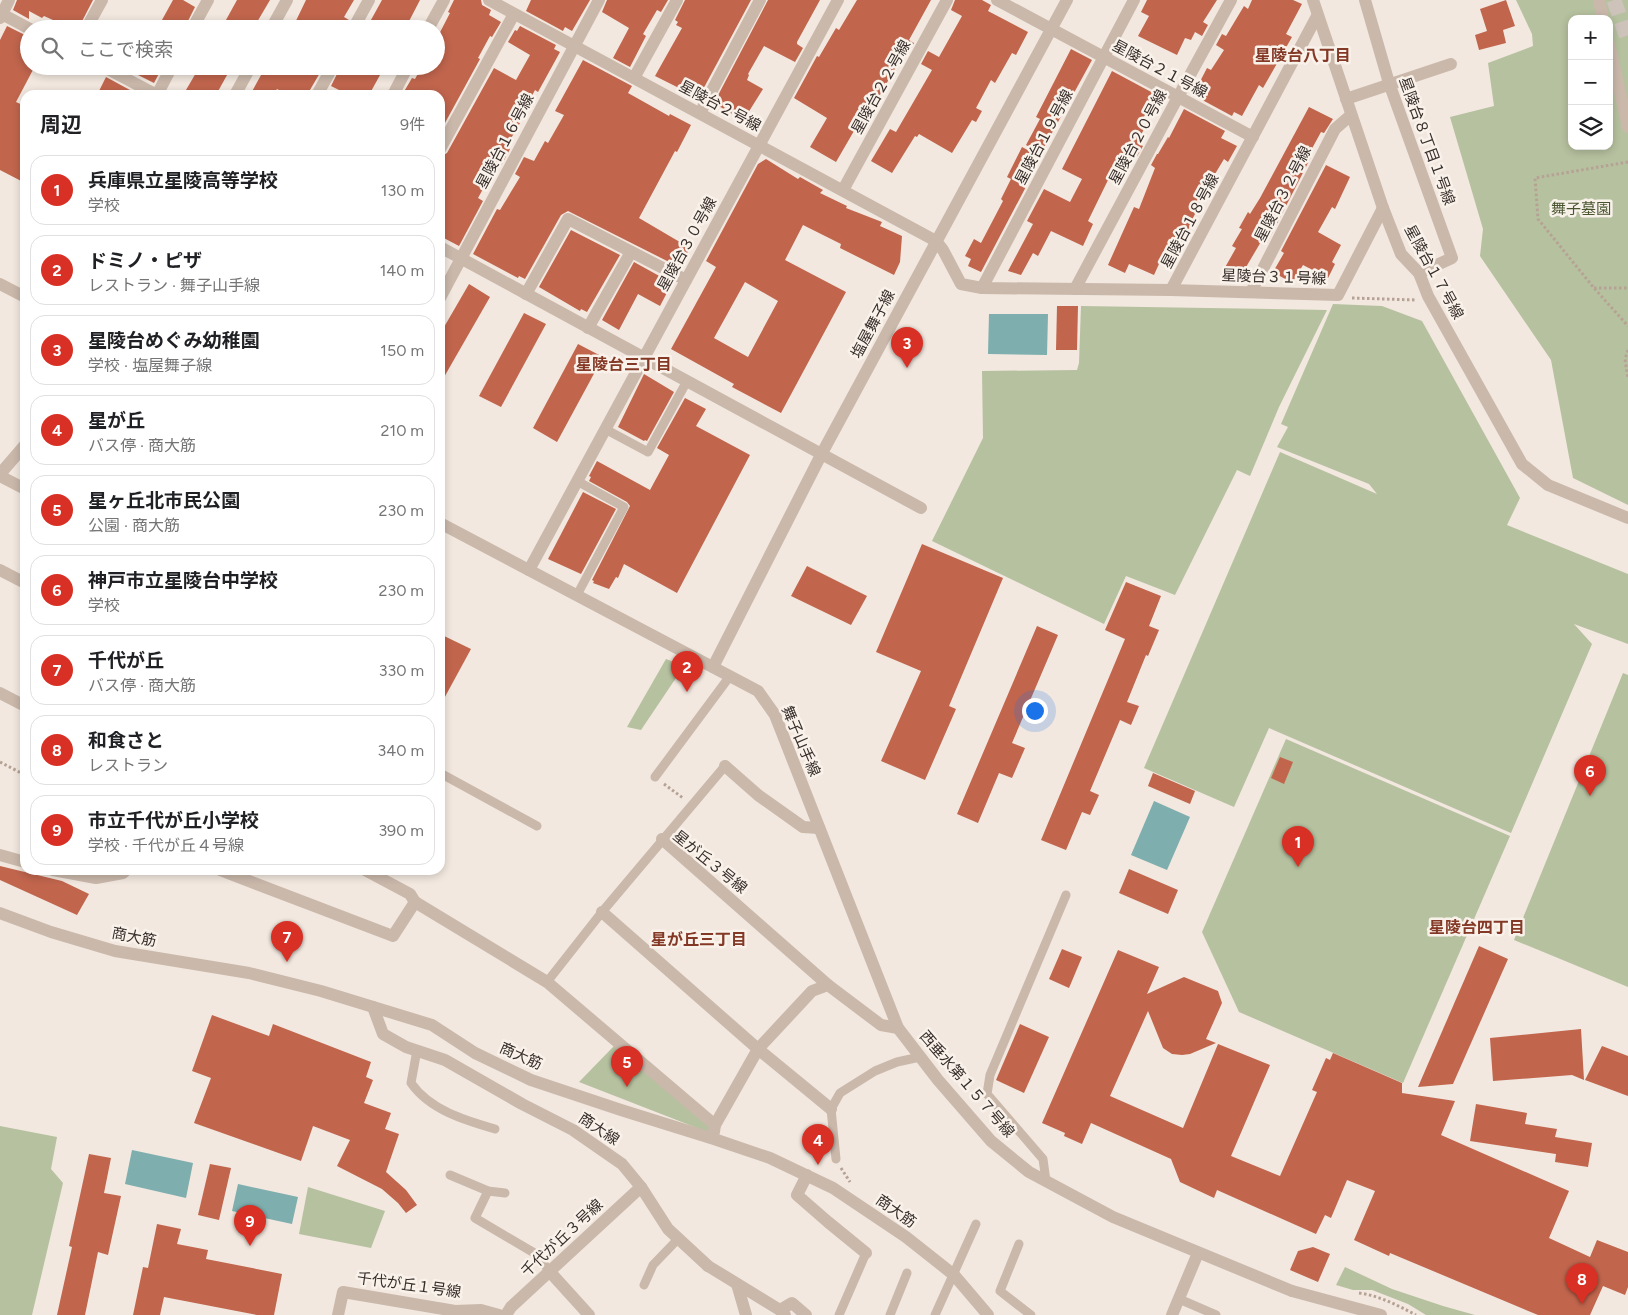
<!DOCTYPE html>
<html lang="ja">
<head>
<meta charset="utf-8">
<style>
	:root { --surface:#fff; --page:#f6f6f6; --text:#202124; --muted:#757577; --line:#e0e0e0; --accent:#d93025 }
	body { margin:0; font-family:Figtree,"Noto Sans JP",sans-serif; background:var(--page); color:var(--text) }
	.controls { position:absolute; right:15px; top:15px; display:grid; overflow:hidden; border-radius:10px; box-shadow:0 2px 8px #0003 }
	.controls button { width:45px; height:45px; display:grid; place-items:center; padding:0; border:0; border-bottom:1px solid var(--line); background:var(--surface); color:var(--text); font:25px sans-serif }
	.you { position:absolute; left:1034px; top:710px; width:18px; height:18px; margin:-12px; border:4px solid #fff; border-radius:50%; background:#1a73e8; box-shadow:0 0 0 8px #1a73e833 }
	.badge { display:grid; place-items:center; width:32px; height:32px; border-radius:50%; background:var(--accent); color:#fff; font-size:16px; font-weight:700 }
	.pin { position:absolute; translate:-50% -41px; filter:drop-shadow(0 1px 2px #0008) }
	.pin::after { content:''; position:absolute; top:26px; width:18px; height:15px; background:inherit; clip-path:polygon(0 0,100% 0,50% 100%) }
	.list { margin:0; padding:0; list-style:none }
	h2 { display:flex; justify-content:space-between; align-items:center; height:65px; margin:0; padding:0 20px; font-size:21px }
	h2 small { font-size:16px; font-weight:400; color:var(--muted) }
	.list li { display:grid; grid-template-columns:32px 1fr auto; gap:15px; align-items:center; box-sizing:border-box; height:70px; margin:0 10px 10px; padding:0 10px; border:1px solid var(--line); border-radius:15px }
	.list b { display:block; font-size:19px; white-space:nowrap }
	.list p { margin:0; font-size:16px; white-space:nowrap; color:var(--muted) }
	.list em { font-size:16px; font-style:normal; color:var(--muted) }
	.icon { flex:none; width:28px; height:28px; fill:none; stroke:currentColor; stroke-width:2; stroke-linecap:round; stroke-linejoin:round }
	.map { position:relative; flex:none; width:1628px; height:1315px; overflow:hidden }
	.search { position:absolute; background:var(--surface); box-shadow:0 2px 8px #0003; left:20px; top:20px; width:425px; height:55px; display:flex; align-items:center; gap:12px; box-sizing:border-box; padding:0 18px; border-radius:28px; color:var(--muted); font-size:19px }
	.panel { position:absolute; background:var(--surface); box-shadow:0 2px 8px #0003; left:20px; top:90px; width:425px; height:785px; border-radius:15px }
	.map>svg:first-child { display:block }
	.green { fill:#b6c19f; fill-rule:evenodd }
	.water { fill:#7eaeae }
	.building { fill:#c1654d; fill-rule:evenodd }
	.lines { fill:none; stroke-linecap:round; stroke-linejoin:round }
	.motorway-tunnel { stroke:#cdc3bb; stroke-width:15; stroke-dasharray:15 8; stroke-linecap:butt }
	.path { stroke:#b6a295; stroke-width:3; stroke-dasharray:2.5 2.5; stroke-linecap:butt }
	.service { stroke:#cab8ab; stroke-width:9 }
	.pedestrian { stroke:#cab8ab; stroke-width:12 }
	.minor { stroke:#cab8ab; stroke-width:12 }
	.tertiary { stroke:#cab8ab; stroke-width:12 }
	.labels { text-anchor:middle; stroke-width:5; stroke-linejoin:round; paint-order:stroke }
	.street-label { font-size:15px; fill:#382e2a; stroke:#f9f2eb }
	.park-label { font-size:15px; fill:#48552e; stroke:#f9f2eb }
	.neighbourhood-label { font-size:16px; font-weight:bold; fill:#843926; stroke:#f9f2eb }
</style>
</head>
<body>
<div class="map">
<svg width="1628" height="1315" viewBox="0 0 1628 1315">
	<rect width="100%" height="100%" fill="#f2e8df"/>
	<g class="green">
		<path d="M 1516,0 L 1628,0 L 1628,505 L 1573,478 L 1551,360 L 1480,256 L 1483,229 L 1450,117 L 1494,106 L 1488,63 L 1533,46 L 1532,34 ZM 1572,19 L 1609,19 L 1609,146 L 1572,146 Z"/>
		<polygon points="1333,304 1382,306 1422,321 1520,498 1507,525 1628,574 1628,644 1574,624 1592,644 1511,833 1269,728 1234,807 1144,768 1280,452 1377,494 1369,484 1277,447 1288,427 1281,424"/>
		<polygon points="1081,306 1327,310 1279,407 1250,476 1237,470 1175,595 1126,576 1104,624 932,541 983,438 982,371 1077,370 1079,363"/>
		<polygon points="666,659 684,666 641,730 627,727"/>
		<polygon points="1623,673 1628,675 1628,987 1514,940"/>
		<polygon points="1286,739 1510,836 1403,1083 1239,1012 1202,932"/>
		<polygon points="614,1046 711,1127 710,1133 579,1082"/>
		<polygon points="0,1126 57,1137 51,1169 63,1183 32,1315 0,1315"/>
		<polygon points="308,1187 385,1211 371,1248 299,1234"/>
		<polygon points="1345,1267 1392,1289 1443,1306 1475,1315 1426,1315 1408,1304 1372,1290 1353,1290 1336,1285"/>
	</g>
	<g class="water">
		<polygon points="989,314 1048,314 1047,355 988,354"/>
		<polygon points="1154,801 1190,817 1167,870 1131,855"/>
		<polygon points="132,1150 193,1163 186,1198 125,1184"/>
		<polygon points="238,1184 298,1197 292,1224 232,1211"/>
	</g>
	<g class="building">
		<polygon points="17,0 93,0 78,29 73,29 44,16 42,18 29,11 29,19 13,10"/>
		<polygon points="173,0 183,0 195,7 184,29 157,29"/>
		<polygon points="237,0 270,0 253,29 221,29"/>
		<polygon points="306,0 354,0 344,17 349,20 345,29 292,29"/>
		<polygon points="382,0 420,0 405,29 366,29"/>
		<polygon points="454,0 481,0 482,5 491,10 489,15 501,22 492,37 490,36 478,58 480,59 440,132 440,95 402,95 412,78 415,79 422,66 436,66 436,40 450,13 448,12"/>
		<polygon points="531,0 590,0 572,31 565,27 563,31 526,11"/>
		<polygon points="607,0 668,0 661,12 657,10 643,34 646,36 630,67 613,58 629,28 602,12"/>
		<polygon points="685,0 751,0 700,95 699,94 697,97 655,76 682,28 676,25 678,22 675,20"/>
		<polygon points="768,0 820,0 797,42 797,44 803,48 795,62 764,46 748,74 749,75 747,80 763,89 743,121 714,103"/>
		<polygon points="857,0 931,0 909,40 914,43 907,55 904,53 873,107 869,105 836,162 810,147 827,118 794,98 817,56 819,57 836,28 839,30"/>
		<polygon points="955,0 982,0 991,5 988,11 1028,32 1016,55 1012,53 995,83 991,80 976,108 982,111 976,122 972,120 952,153 919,134 917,137 915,136 892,173 871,161 890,129 896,132 932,70 921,64 928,51 939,57 962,16 951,10"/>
		<polygon points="1147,0 1217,0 1203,22 1208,25 1202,36 1195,32 1191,40 1185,38 1177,55 1138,36 1149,16 1141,12"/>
		<polygon points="1252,0 1293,0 1302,4 1286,34 1292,37 1263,88 1259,85 1242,116 1234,112 1232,116 1193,95 1207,68 1211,70 1224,50 1216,45 1222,34 1226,36 1244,6 1248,9"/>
		<polygon points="1506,0 1515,26 1503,30 1506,43 1479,50 1475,35 1487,31 1480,9"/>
		<polygon points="7,26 29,37 29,66 35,66 16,102 25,106 25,183 0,170 0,40"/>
		<polygon points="520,26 556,45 554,49 560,52 538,92 535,90 518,122 520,123 506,147 510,149 501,166 498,164 494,169 478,198 483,201 459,246 440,236 440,157 447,153 494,68 516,80 530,55 508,42 515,30 517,31"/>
		<polygon points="1071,49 1092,60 1041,153 1026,145 1040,119 1036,117"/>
		<polygon points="583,60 632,86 628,93 669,116 670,114 691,125 677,152 675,151 639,218 690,248 679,267 568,211 561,215 525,279 519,276 518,278 473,254 497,209 500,210 520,177 515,174 524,157 534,161 545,141 548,143 564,115 555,111"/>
		<polygon points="120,66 163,66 154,83"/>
		<polygon points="200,66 232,66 216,95 194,95 186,90"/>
		<polygon points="266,66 324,66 307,95 288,95 277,89 273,95 250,95"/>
		<polygon points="341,66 385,66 369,95 349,95 331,86"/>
		<polygon points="1112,71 1155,94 1140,125 1145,127 1137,143 1143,146 1136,158 1131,155 1116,184 1108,180 1088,221 1093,224 1083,246 1051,231 1038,256 1033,253 1021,275 1008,271 1033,224 1027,221 1044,189 1070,202 1082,179 1062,169"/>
		<polygon points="106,77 130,90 128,95 97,95"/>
		<polygon points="1309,107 1333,119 1324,133 1321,132 1309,154 1311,157 1267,243 1262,240 1239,279 1223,271 1236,248 1232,246 1242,229 1239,228 1248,212 1250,214 1260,198"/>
		<polygon points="1184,109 1225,131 1221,138 1237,146 1228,162 1224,159 1215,174 1191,222 1192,222 1178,250 1176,248 1171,259 1163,255 1154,275 1129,264 1125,273 1108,265 1134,207 1139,209 1155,168 1151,165 1157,154 1158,154 1168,137 1169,138"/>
		<polygon points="1022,147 1035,154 1024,176 1029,179 1028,180 1029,181 981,272 968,266 971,259 965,256 974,239 981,243 1003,201 1001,199 1011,179 1007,177"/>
		<path d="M 766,159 L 798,179 L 800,177 L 823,190 L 820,193 L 847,206 L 846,208 L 882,222 L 880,226 L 902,236 L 900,262 L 894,275 L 840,248 L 841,244 L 803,225 L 785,260 L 846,292 L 781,413 L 732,387 L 734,384 L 671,349 L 716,267 L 706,261 L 758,164 ZM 745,282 L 778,301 L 748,357 L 714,338 Z"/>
		<polygon points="1326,165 1350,177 1335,209 1332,207 1318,232 1341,245 1332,262 1335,264 1328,278 1303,265 1292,283 1273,272 1284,253 1281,251"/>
		<polygon points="571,230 620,255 587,312 581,309 580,311 539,287"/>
		<polygon points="634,262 672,283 660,306 638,294 619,330 602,320"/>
		<polygon points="469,284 490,297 440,384 440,334"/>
		<polygon points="1057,306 1078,306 1077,350 1056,350"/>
		<polygon points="524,313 546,324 501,407 479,396"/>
		<polygon points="578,344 603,357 557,442 533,428"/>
		<polygon points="644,374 674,392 647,441 645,440 644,441 618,427"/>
		<polygon points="685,398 706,409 696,426 750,455 677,593 624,564 618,578 616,577 609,589 593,583 594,581 592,580 630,506 627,502 589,481 591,477 589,476 597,461 650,490 669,455 657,448"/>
		<polygon points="583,492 616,509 581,574 548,559"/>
		<polygon points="922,544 1003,578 949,706 956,709 925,780 881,761 921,671 876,652"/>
		<polygon points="807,566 867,596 851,625 791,596"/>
		<polygon points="1126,582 1161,596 1149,626 1159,630 1148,656 1146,655 1127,702 1139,706 1131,725 1120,720 1090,791 1099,795 1090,815 1082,812 1066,850 1041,840 1125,639 1105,630"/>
		<polygon points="1037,626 1058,635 1012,743 1025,748 1012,778 999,773 978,823 957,814"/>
		<polygon points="440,634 471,649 440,706"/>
		<polygon points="1280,757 1293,762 1284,784 1271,778"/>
		<polygon points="1153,773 1195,791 1190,804 1148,786"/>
		<polygon points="0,866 62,881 89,894 77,915 0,880"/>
		<polygon points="1129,869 1178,890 1168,914 1119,893"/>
		<polygon points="1479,946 1508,959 1453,1084 1418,1087"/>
		<polygon points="1062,949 1082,957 1069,988 1049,979"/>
		<polygon points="1118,950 1159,967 1147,994 1184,977 1218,991 1222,1003 1206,1039 1216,1043 1190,1054 1182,1055 1172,1054 1163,1048 1148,1011 1110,1096 1183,1128 1218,1044 1270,1065 1231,1156 1280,1176 1317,1092 1312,1090 1326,1058 1330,1060 1333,1053 1402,1083 1402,1093 1455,1101 1441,1135 1569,1191 1549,1238 1590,1257 1597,1240 1628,1252 1628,1287 1625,1295 1603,1286 1590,1315 1538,1315 1390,1253 1389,1256 1354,1240 1375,1191 1347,1180 1331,1218 1325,1215 1316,1234 1217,1190 1214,1198 1180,1182 1171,1159 1091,1123 1082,1144 1064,1136 1065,1133 1042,1123"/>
		<polygon points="212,1015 269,1036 273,1024 371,1062 366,1077 373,1080 364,1103 391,1113 385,1129 399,1134 386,1172 406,1190 417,1205 406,1213 398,1203 382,1189 337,1166 350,1140 313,1126 301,1161 194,1123 211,1078 192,1071"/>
		<polygon points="1020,1024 1049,1037 1024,1093 996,1080"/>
		<polygon points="1581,1029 1584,1080 1572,1075 1493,1081 1490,1038"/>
		<polygon points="1602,1046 1628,1056 1628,1096 1585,1080"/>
		<polygon points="1476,1104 1527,1113 1525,1124 1557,1129 1555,1137 1592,1143 1588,1167 1555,1162 1556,1154 1470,1141"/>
		<polygon points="89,1154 111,1158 104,1193 121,1196 108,1255 98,1252 85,1315 57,1315 72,1247 69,1246"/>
		<polygon points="210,1164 231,1168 219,1220 198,1215"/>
		<polygon points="157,1224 181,1229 177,1244 208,1250 206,1259 282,1274 274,1315 257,1315 164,1297 160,1315 133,1315 143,1267 148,1268"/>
		<polygon points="1313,1247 1330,1254 1318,1282 1290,1270 1298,1251"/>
	</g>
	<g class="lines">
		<polyline class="motorway-tunnel" points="1614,0 1628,41"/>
		<g class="path">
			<polyline points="1628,162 1535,178 1538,219 1594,288 1628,326"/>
			<polyline points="1594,288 1628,288"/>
			<polyline points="1352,298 1416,300"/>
			<polyline points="1628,350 1625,359 1628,379"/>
			<polyline points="0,762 25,775"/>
			<polyline points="664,784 683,798"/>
			<polyline points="841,1168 850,1182"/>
			<path d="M 1359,1293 C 1380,1296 1397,1305 1416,1315"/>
		</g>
		<g class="service">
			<polyline points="605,429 648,452 687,381"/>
			<polyline points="577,595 624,507 577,481"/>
			<polyline points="440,773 537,826"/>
			<polyline points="655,777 730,676"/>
			<polyline points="547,982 602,912 725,766"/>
			<path d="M 417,1050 L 411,1083 C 430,1110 464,1120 495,1129"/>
			<polyline points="836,1159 831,1109 840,1093 875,1071 897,1062 920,1057"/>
			<polyline points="450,1175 488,1191 505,1193"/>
			<polyline points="1046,1181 1043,1159 987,1094 990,1075 1066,895"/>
			<polyline points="488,1191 475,1218 536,1254 550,1272"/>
			<polyline points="1019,1244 1000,1291 1031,1315"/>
			<polyline points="644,1285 653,1265 678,1239"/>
			<polyline points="1179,1299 1216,1315"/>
			<polyline points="839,1315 866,1253"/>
			<polyline points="890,1315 907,1273"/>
			<polyline points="935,1315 976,1224"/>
		</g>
		<polyline class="pedestrian" points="1419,273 1428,296 1522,464 1548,485 1628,518"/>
		<g class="minor">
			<polyline points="489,0 936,241 943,250 961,284 982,288 1171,290 1317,16"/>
			<polyline points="997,0 1253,137"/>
			<polyline points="1313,0 1383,208 1401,254 1419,273 1452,258 1389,83 1365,0"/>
			<polyline points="1599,0 1603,19"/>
			<polyline points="0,13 30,29"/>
			<polyline points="0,18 9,0"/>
			<polyline points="86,29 102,0"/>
			<polyline points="192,29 208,0"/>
			<polyline points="271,29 287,0"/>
			<polyline points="353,29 369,0"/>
			<polyline points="428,29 444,0"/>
			<polyline points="1609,44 1628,127"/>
			<polyline points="102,66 157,95"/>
			<polyline points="634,78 677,0"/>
			<polyline points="157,95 172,66"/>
			<polyline points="235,95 251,66"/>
			<polyline points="317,95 333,66"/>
			<polyline points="393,95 408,66"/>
			<polyline points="1346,99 1451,64"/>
			<polyline points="700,113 760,0"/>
			<polyline points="440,149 514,14"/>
			<polyline points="843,190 947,0"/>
			<polyline points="440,247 921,508"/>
			<polyline points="982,288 1134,0"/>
			<polyline points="1075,289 1178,97 1231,0"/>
			<polyline points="1171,290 1338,295 1383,208"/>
			<polyline points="1251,292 1335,129 1351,115"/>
			<polyline points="526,294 568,219 686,280"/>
			<polyline points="440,298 599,0"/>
			<polyline points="588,328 631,252"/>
			<polyline points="0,474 25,445"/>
			<polyline points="0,476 25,489"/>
			<polyline points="0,570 25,583"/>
			<polyline points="529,570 838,0"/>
			<polyline points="0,693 25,706"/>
			<polyline points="725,766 758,795 803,827 819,828"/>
			<polyline points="662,839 828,985"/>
			<polyline points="0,855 25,862"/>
			<polyline points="53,870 96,878 123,873 126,870"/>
			<polyline points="220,870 393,936 415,902"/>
			<polyline points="365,870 410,894 415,902 547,982 715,1125"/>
			<polyline points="602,912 758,1049 831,1109"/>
			<polyline points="714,1132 715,1125 758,1049 812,991 828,985 881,1025 898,1028"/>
			<polyline points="807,1175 797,1195 828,1222 866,1253"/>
			<polyline points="708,1266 780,1310 785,1315"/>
			<polyline points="550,1272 589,1315"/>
			<polyline points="737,1284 746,1315"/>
			<polyline points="1292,1291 1381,1315"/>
			<polyline points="780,1310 792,1303 806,1315"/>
			<polyline points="338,1315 343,1292 455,1311 481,1310 499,1315"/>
			<polyline points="506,1315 511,1307 641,1187"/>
			<polyline points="1172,1315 1198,1253"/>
		</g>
		<g class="tertiary">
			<polyline points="0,284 25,297"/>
			<polyline points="440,523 758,691 775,715 898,1028 938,1080 991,1141 1029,1172 1113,1217 1292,1291"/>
			<polyline points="713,667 821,455 1067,0"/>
			<polyline points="0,913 51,932 115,951 249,973 321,991 432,1025 475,1053 531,1080 621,1110 714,1139 770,1158 833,1188 906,1237 954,1275 988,1315"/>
			<polyline points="373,1007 383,1034 406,1047 445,1060 522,1104 573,1130 622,1164 641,1187 668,1229 708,1266"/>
		</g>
	</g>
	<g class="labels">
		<g class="street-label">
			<text transform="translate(1160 69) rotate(28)" y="5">星陵台２１号線</text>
			<text transform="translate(881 87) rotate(-61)" y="5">星陵台２２号線</text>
			<text transform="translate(720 106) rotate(28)" y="5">星陵台２号線</text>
			<text transform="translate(1044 137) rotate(-62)" y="5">星陵台１９号線</text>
			<text transform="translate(1138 137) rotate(-62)" y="5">星陵台２０号線</text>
			<text transform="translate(505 141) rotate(-62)" y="5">星陵台１６号線</text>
			<text transform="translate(1427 141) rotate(70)" y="5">星陵台８丁目１号線</text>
			<text transform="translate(1283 194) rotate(-63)" y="5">星陵台３２号線</text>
			<text transform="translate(1190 221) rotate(-62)" y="5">星陵台１８号線</text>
			<text transform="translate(687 244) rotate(-61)" y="5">星陵台３０号線</text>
			<text transform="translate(1434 272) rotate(61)" y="5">星陵台１７号線</text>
			<text transform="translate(1274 277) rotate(2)" y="5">星陵台３１号線</text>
			<text transform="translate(873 324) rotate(-62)" y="5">塩屋舞子線</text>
			<text transform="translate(801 741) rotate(67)" y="5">舞子山手線</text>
			<text transform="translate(710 862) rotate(39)" y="5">星が丘３号線</text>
			<text transform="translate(134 937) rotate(11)" y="5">商大筋</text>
			<text transform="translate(521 1056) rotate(24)" y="5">商大筋</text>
			<text transform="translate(967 1084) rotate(49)" y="5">西垂水第１５７号線</text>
			<text transform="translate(599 1129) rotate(34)" y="5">商大線</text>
			<text transform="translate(896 1211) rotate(35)" y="5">商大筋</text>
			<text transform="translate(562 1238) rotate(-43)" y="5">千代が丘３号線</text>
			<text transform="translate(409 1285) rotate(8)" y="5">千代が丘１号線</text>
		</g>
		<g class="park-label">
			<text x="1581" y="214">舞子墓園</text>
		</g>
		<g class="neighbourhood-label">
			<text x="1303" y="61">星陵台八丁目</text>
			<text x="624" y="370">星陵台三丁目</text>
			<text x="1477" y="933">星陵台四丁目</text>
			<text x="699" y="945">星が丘三丁目</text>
		</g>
	</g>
</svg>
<div class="controls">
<button>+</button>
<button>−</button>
<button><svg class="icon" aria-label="layers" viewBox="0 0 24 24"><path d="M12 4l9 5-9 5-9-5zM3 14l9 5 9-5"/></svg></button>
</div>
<div class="you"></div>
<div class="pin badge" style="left:1298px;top:867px">1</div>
<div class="pin badge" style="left:687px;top:692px">2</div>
<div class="pin badge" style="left:907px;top:368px">3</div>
<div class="pin badge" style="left:818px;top:1165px">4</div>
<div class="pin badge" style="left:627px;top:1087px">5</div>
<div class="pin badge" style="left:1590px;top:796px">6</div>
<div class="pin badge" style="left:287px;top:962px">7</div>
<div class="pin badge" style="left:1582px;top:1304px">8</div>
<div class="pin badge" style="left:250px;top:1246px">9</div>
<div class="search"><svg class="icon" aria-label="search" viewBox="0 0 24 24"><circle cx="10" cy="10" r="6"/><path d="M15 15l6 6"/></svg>ここで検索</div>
<section class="panel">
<h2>周辺<small>9件</small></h2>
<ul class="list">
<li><span class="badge">1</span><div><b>兵庫県立星陵高等学校</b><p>学校</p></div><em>130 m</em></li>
<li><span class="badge">2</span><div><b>ドミノ・ピザ</b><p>レストラン · 舞子山手線</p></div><em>140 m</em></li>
<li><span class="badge">3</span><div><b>星陵台めぐみ幼稚園</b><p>学校 · 塩屋舞子線</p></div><em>150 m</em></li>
<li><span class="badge">4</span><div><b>星が丘</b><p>バス停 · 商大筋</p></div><em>210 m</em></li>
<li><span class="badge">5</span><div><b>星ヶ丘北市民公園</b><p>公園 · 商大筋</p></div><em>230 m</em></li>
<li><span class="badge">6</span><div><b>神戸市立星陵台中学校</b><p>学校</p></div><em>230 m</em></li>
<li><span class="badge">7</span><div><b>千代が丘</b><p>バス停 · 商大筋</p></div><em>330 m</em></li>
<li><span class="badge">8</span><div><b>和食さと</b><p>レストラン</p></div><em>340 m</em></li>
<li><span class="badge">9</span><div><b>市立千代が丘小学校</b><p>学校 · 千代が丘４号線</p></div><em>390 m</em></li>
</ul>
</section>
</div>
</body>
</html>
